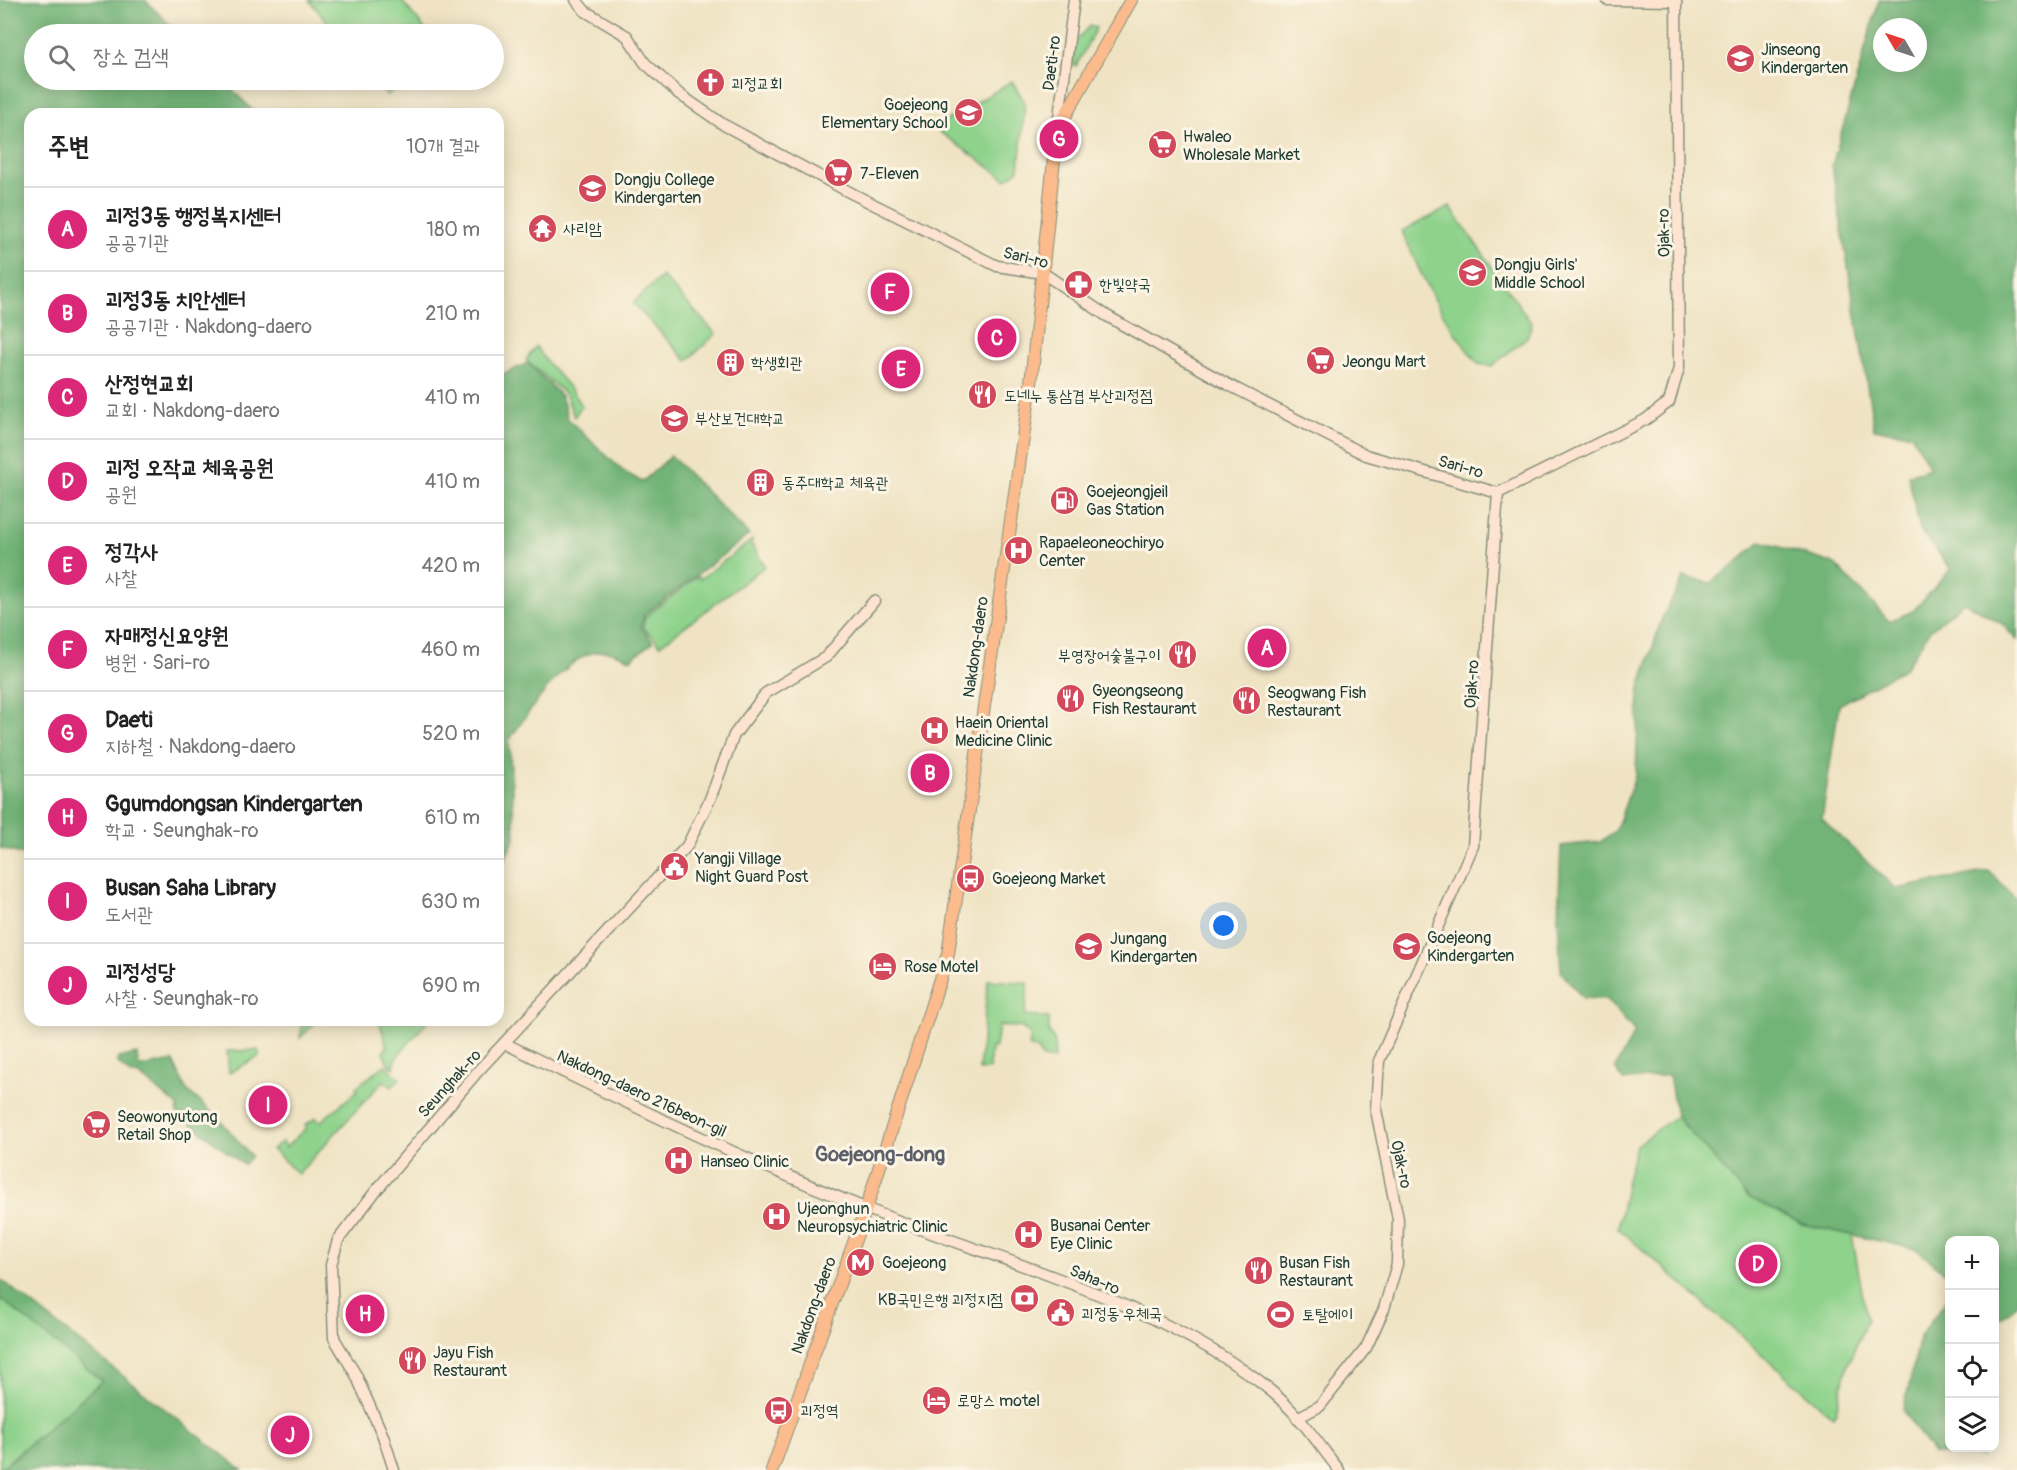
<!DOCTYPE html>
<html lang="ko">
<head>
<meta charset="utf-8">
<style>
	:root { --surface:#fff; --page:#f6f6f6; --text:#222; --muted:#767676; --line:#e0e0e0; --accent:#db2777 }
	body { margin:0; font-family:Pangolin,"Poor Story",sans-serif; background:var(--page); color:var(--text) }
	.controls { position:absolute; right:18px; bottom:18px; display:grid; overflow:hidden; border-radius:12px; box-shadow:0 3px 15px #0003 }
	.controls button { width:54px; height:54px; display:grid; place-items:center; padding:0; border:0; border-bottom:2px solid var(--line); background:var(--surface); color:var(--text); font:30px sans-serif }
	.compass { position:absolute; left:1873px; top:18px; width:54px; height:54px; border-radius:50%; background:var(--surface); box-shadow:0 3px 15px #0003; rotate:309deg }
	.you { position:absolute; left:1224px; top:926px; width:21px; height:21px; margin:-15px; border:4px solid #fff; border-radius:50%; background:#1a73e8; box-shadow:0 0 0 9px #1a73e833 }
	.badge { display:grid; place-items:center; width:39px; height:39px; border-radius:50%; background:var(--accent); color:#fff; font-size:20px; font-weight:700 }
	.pin { position:absolute; translate:-50% -50%; border:3px solid #fff; box-shadow:0 2px 6px #0006 }
	.list { margin:0; padding:0; list-style:none }
	h2 { display:flex; justify-content:space-between; align-items:center; height:78px; margin:0; padding:0 24px; font-size:26px }
	h2 small { font-size:20px; font-weight:400; color:var(--muted) }
	.list li { display:grid; grid-template-columns:39px 1fr auto; gap:18px; align-items:center; box-sizing:border-box; height:84px; padding:0 24px; border-top:2px solid var(--line) }
	.list b { display:block; font-size:22px; white-space:nowrap }
	.list p { margin:0; font-size:20px; white-space:nowrap; color:var(--muted) }
	.list em { font-size:20px; font-style:normal; color:var(--muted) }
	.icon { flex:none; width:33px; height:33px; fill:none; stroke:currentColor; stroke-width:2; stroke-linecap:round; stroke-linejoin:round }
	.map { position:relative; flex:none; width:2017px; height:1470px; overflow:hidden }
	.search { position:absolute; background:var(--surface); box-shadow:0 3px 15px #0003; left:24px; top:24px; width:480px; height:66px; display:flex; align-items:center; gap:15px; box-sizing:border-box; padding:0 21px; border-radius:33px; color:var(--muted); font-size:22px }
	.panel { position:absolute; background:var(--surface); box-shadow:0 3px 15px #0003; left:24px; top:108px; width:480px; height:918px; border-radius:18px }
	.map>svg:first-child { display:block }
	.green { fill:#8ed28b; stroke:#568860; stroke-width:1.5 }
	.forest { fill:#72b477; stroke:#487856; stroke-width:1.5; fill-rule:evenodd }
	.lines { fill:none; stroke-linecap:round; stroke-linejoin:round }
	.secondary-casing { stroke:#87907c; stroke-width:13 }
	.primary-casing { stroke:#87907c; stroke-width:14 }
	.secondary { stroke:#fde4d1; stroke-width:10 }
	.primary { stroke:#fbbb8c; stroke-width:12 }
	.labels { text-anchor:middle; stroke-width:6; stroke-linejoin:round; paint-order:stroke }
	.poi-label { font-size:16px; fill:#1f3d34; stroke:#fcf5e5; text-anchor:start }
	.street-label { font-size:16px; fill:#1f3d34; stroke:#fcf5e5 }
	.quarter-label { font-size:20px; font-weight:bold; fill:#5a5f69; stroke:#fcf5e5 }
</style>
</head>
<body>
<div class="map">
<svg width="2017" height="1470" viewBox="0 0 2017 1470">
	<rect width="100%" height="100%" fill="#fcf5e5"/>
	<filter id="ink" filterUnits="userSpaceOnUse"><feTurbulence type="fractalNoise" baseFrequency=".0167" numOctaves="2"/><feDisplacementMap in="SourceGraphic" scale="12" xChannelSelector="R" yChannelSelector="G"/><feConvolveMatrix kernelMatrix="1 2 1 2 8 2 1 2 1" color-interpolation-filters="sRGB"/></filter>
	<filter id="wash" filterUnits="userSpaceOnUse"><feTurbulence type="fractalNoise" baseFrequency=".008" numOctaves="4" result="noise"/><feDisplacementMap in="SourceGraphic" scale="24" xChannelSelector="R" yChannelSelector="G"/><feGaussianBlur stdDeviation="1.35" result="paint"/><feColorMatrix in="noise" values="0 0 0 0 0 0 0 0 0 0 0 0 0 0 0 0 0 1.4 0 .05"/><feComposite in="paint" operator="in"/></filter>
	<g filter="url(#wash)">
		<rect width="100%" height="100%" fill="#efe3c3"/>
		<g class="green">
			<polygon points="309,0 401,0 429,34 337,34"/>
			<polygon points="1090,26 1096,28 1076,66 1073,65 1075,41"/>
			<polygon points="374,80 407,80 387,96"/>
			<polygon points="1012,81 1025,103 1019,170 1006,179 934,128"/>
			<path d="M 1450,207 L 1532,324 L 1527,337 L 1492,366 L 1478,364 C 1443,320 1424,283 1402,231 Z"/>
			<polygon points="662,276 716,334 687,361 633,303"/>
			<path d="M 536,346 C 549,370 569,381 582,406 L 574,417 L 566,395 L 526,360 Z"/>
			<polygon points="752,540 751,544 765,566 660,645 643,627 645,617 698,576 700,579"/>
			<polygon points="988,980 1028,983 1025,1016 1049,1018 1049,1032 1055,1042 1054,1060 1043,1058 1037,1050 1029,1046 1031,1036 1021,1027 999,1026 996,1047 991,1048 989,1069 979,1070"/>
			<polygon points="303,1020 318,1020 300,1038"/>
			<polygon points="379,1020 426,1020 427,1022 395,1059 394,1068 389,1065 383,1052 387,1047"/>
			<polygon points="258,1050 260,1056 229,1073 227,1051"/>
			<polygon points="385,1065 400,1078 392,1087 383,1081 298,1174 272,1149 282,1142 286,1147 306,1128 305,1125 316,1118 320,1122 357,1091 356,1087"/>
			<polygon points="1676,1116 1748,1197 1802,1224 1852,1235 1867,1320 1847,1366 1836,1412 1833,1417 1618,1228 1627,1180 1636,1146"/>
			<polygon points="0,1298 102,1381 0,1469"/>
		</g>
		<g class="forest">
			<polygon points="0,0 145,0 179,34 34,34 34,80 223,80 256,114 30,114 30,857 0,848"/>
			<path d="M 1879,0 L 2017,0 L 2017,640 L 2001,623 L 1964,602 L 1931,629 L 1905,668 L 1839,705 L 1822,819 L 1896,889 L 1989,871 L 2017,900 L 2017,1305 L 1995,1322 L 1994,1240 L 1950,1240 L 1949,1276 L 1916,1249 L 1802,1224 L 1748,1197 L 1676,1116 L 1669,1075 L 1623,1081 L 1615,1068 L 1635,1032 L 1607,999 L 1583,998 L 1561,972 L 1558,919 L 1561,846 L 1600,842 L 1616,830 L 1636,774 L 1639,691 L 1662,618 L 1684,577 L 1710,583 L 1737,563 L 1761,541 L 1835,564 L 1889,621 L 1913,611 L 1951,569 L 1920,530 L 1908,475 L 1930,468 L 1911,434 L 1874,429 L 1832,166 ZM 1882,27 L 1918,27 L 1918,63 L 1882,63 Z"/>
			<path d="M 528,363 L 561,396 L 568,419 L 623,471 L 642,482 L 671,456 L 749,535 L 644,615 L 641,627 L 653,642 L 631,659 C 623,657 613,651 605,651 C 566,650 530,712 509,740 L 515,837 L 498,875 L 498,373 L 504,374 Z"/>
			<polygon points="137,1054 138,1065 141,1067 173,1061 186,1089 221,1121 251,1156 244,1165 177,1113 178,1106 139,1075 131,1075 118,1063 118,1058"/>
			<polygon points="0,1279 242,1470 0,1470 102,1381 0,1298"/>
			<polygon points="1949,1296 1950,1448 1977,1448 1981,1457 1933,1453 1903,1411 1920,1337"/>
		</g>
	</g>
	<g filter="url(#ink)">
		<g class="lines">
			<defs>
				<g id="secondary">
					<polyline points="576,0 585,11 627,36 645,63 679,94 724,125 853,194 997,266 1043,273 1107,316 1227,384 1366,455 1498,493"/>
					<polyline points="1607,0 1676,1"/>
					<polyline points="1058,125 1074,0"/>
					<polyline points="1498,493 1645,420 1669,402 1679,368 1676,0"/>
					<path d="M 506,1044 C 624,1102 742,1159 865,1208 C 996,1261 1160,1300 1271,1391 C 1297,1412 1318,1443 1339,1470"/>
					<polyline points="1297,1418 1320,1406 1366,1348 1384,1309 1397,1264 1398,1219 1376,1110 1379,1061 1473,846 1498,493"/>
					<polyline points="394,1470 383,1436 356,1375 334,1338 331,1265 338,1240 375,1192 479,1070 687,846 710,799 734,735 766,693 826,657 874,601"/>
				</g>
				<polyline id="primary" points="772,1470 866,1209 948,954 1031,383 1057,130 1131,0"/>
			</defs>
			<use href="#secondary" class="secondary-casing"/>
			<use href="#primary" class="primary-casing"/>
			<use href="#secondary" class="secondary"/>
			<use href="#primary" class="primary"/>
		</g>
	</g>
	<defs>
		<symbol id="school-disc" viewBox="-11 -11 22 22"><circle r="9.5" fill="#d1495b" stroke="#fcf5e5"/><path d="M0-5L7-2L0 1L-7-2ZM-4 1L0 2.5L4 1V4Q0 6-4 4Z" fill="#fff"/></symbol>
		<symbol id="church-disc" viewBox="-11 -11 22 22"><circle r="9.5" fill="#d1495b" stroke="#fcf5e5"/><path d="M-1.2-6h2.4v3.5h3.3v2.4h-3.3V6h-2.4V-.1h-3.3v-2.4h3.3Z" fill="#fff"/></symbol>
		<symbol id="supermarket-disc" viewBox="-11 -11 22 22"><circle r="9.5" fill="#d1495b" stroke="#fcf5e5"/><path d="M-6-5.5h2.5l.6 2H6L4.5 2H-2.5L-4.4-4H-6ZM-1.5 3.2a1.3 1.3 0 1 0 .1 0ZM3 3.2a1.3 1.3 0 1 0 .1 0Z" fill="#fff"/></symbol>
		<symbol id="temple-disc" viewBox="-11 -11 22 22"><circle r="9.5" fill="#d1495b" stroke="#fcf5e5"/><path d="M0-6L5-2H3V0L6.5 2.5H4V6H1.5V3h-3V6H-4V2.5H-6.5L-3 0V-2H-5Z" fill="#fff"/></symbol>
		<symbol id="pharmacy-disc" viewBox="-11 -11 22 22"><circle r="9.5" fill="#d1495b" stroke="#fcf5e5"/><path d="M-2-6h4v4h4v4h-4v4h-4v-4h-4v-4h4Z" fill="#fff"/></symbol>
		<symbol id="building-disc" viewBox="-11 -11 22 22"><circle r="9.5" fill="#d1495b" stroke="#fcf5e5"/><path d="M-4-6H4V6H1V3H-1V6H-4ZM-2.5-4.3h1.7v1.8h-1.7ZM.8-4.3h1.7v1.8H.8ZM-2.5-1h1.7V.8h-1.7ZM.8-1h1.7V.8H.8Z" fill="#fff"/></symbol>
		<symbol id="restaurant-disc" viewBox="-11 -11 22 22"><circle r="9.5" fill="#d1495b" stroke="#fcf5e5"/><path d="M-5-6h1v4h1v-4h1v4h1v-4h1v5L-1.5 .5V6h-2V.5L-5-1ZM5-6V6H3V1.5H1.5Q1.5-4 5-6Z" fill="#fff"/></symbol>
		<symbol id="university-disc" viewBox="-11 -11 22 22"><circle r="9.5" fill="#d1495b" stroke="#fcf5e5"/><path d="M0-5L7-2L0 1L-7-2ZM-4 1L0 2.5L4 1V4Q0 6-4 4Z" fill="#fff"/></symbol>
		<symbol id="fuel-disc" viewBox="-11 -11 22 22"><circle r="9.5" fill="#d1495b" stroke="#fcf5e5"/><path d="M-5.5-6h7V0h2V4h1.3V-2.5L3-4.5l.8-.8L6-3V5H2.5V1h-1V6h-7ZM-4.2-4.7v3.2H.2V-4.7Z" fill="#fff"/></symbol>
		<symbol id="hospital-disc" viewBox="-11 -11 22 22"><circle r="9.5" fill="#d1495b" stroke="#fcf5e5"/><path d="M-5-5h3v3.5h4V-5h3V5h-3V1.5h-4V5h-3Z" fill="#fff"/></symbol>
		<symbol id="civic-disc" viewBox="-11 -11 22 22"><circle r="9.5" fill="#d1495b" stroke="#fcf5e5"/><path d="M-.6-6.5H3V-4.5H.6V-3L4-1V1h2V6H-6V1h2V-1L-.6-3ZM-1.2 2.5V6h2.4V2.5Z" fill="#fff"/></symbol>
		<symbol id="bus-disc" viewBox="-11 -11 22 22"><circle r="9.5" fill="#d1495b" stroke="#fcf5e5"/><path d="M-5-6H5V4H4V6H2V4H-2V6H-4V4H-5ZM-3.5-4V0h7V-4ZM-3.5 1.2v1.5H-2V1.2ZM2 1.2v1.5H3.5V1.2Z" fill="#fff"/></symbol>
		<symbol id="hotel-disc" viewBox="-11 -11 22 22"><circle r="9.5" fill="#d1495b" stroke="#fcf5e5"/><path d="M-6-4.5h1.5V1H6V5H4.5V3h-9V5H-6ZM-4 0a1.8 1.8 0 1 1 3.6 0ZM.5 0V-2.5h3Q6-2.5 6 0Z" fill="#fff"/></symbol>
		<symbol id="metro-disc" viewBox="-11 -11 22 22"><circle r="9.5" fill="#d1495b" stroke="#fcf5e5"/><path d="M-5.5 5V-5H-3L0 0L3-5H5.5V5H3V-.5L0 4L-3-.5V5Z" fill="#fff"/></symbol>
		<symbol id="bank-disc" viewBox="-11 -11 22 22"><circle r="9.5" fill="#d1495b" stroke="#fcf5e5"/><path d="M-6-4H6V4H-6ZM0-2.3a2.3 2.3 0 1 0 0 4.6a2.3 2.3 0 1 0 0-4.6Z" fill="#fff"/></symbol>
		<symbol id="stadium-disc" viewBox="-11 -11 22 22"><circle r="9.5" fill="#d1495b" stroke="#fcf5e5"/><path d="M0-5a6.5 5 0 1 0 0 10a6.5 5 0 1 0 0-10ZM-3.5-1.8h7v3.6h-7Z" fill="#fff"/></symbol>
	</defs>
	<g fill-rule="evenodd">
		<use href="#school-disc" x="1724" y="42" width="33" height="33"/>
		<use href="#church-disc" x="694" y="66" width="33" height="33"/>
		<use href="#school-disc" x="952" y="96" width="33" height="33"/>
		<use href="#supermarket-disc" x="1146" y="128" width="33" height="33"/>
		<use href="#supermarket-disc" x="822" y="156" width="33" height="33"/>
		<use href="#school-disc" x="576" y="172" width="33" height="33"/>
		<use href="#temple-disc" x="526" y="212" width="33" height="33"/>
		<use href="#school-disc" x="1456" y="256" width="33" height="33"/>
		<use href="#pharmacy-disc" x="1062" y="268" width="33" height="33"/>
		<use href="#supermarket-disc" x="1304" y="344" width="33" height="33"/>
		<use href="#building-disc" x="714" y="346" width="33" height="33"/>
		<use href="#restaurant-disc" x="966" y="378" width="33" height="33"/>
		<use href="#university-disc" x="658" y="402" width="33" height="33"/>
		<use href="#building-disc" x="744" y="466" width="33" height="33"/>
		<use href="#fuel-disc" x="1048" y="484" width="33" height="33"/>
		<use href="#hospital-disc" x="1002" y="534" width="33" height="33"/>
		<use href="#restaurant-disc" x="1166" y="638" width="33" height="33"/>
		<use href="#restaurant-disc" x="1054" y="682" width="33" height="33"/>
		<use href="#restaurant-disc" x="1230" y="684" width="33" height="33"/>
		<use href="#hospital-disc" x="918" y="714" width="33" height="33"/>
		<use href="#civic-disc" x="658" y="850" width="33" height="33"/>
		<use href="#bus-disc" x="954" y="862" width="33" height="33"/>
		<use href="#school-disc" x="1390" y="930" width="33" height="33"/>
		<use href="#school-disc" x="1072" y="930" width="33" height="33"/>
		<use href="#hotel-disc" x="866" y="950" width="33" height="33"/>
		<use href="#supermarket-disc" x="80" y="1108" width="33" height="33"/>
		<use href="#hospital-disc" x="662" y="1144" width="33" height="33"/>
		<use href="#hospital-disc" x="760" y="1200" width="33" height="33"/>
		<use href="#hospital-disc" x="1012" y="1218" width="33" height="33"/>
		<use href="#metro-disc" x="844" y="1246" width="33" height="33"/>
		<use href="#restaurant-disc" x="1242" y="1254" width="33" height="33"/>
		<use href="#bank-disc" x="1008" y="1282" width="33" height="33"/>
		<use href="#civic-disc" x="1044" y="1296" width="33" height="33"/>
		<use href="#stadium-disc" x="1264" y="1298" width="33" height="33"/>
		<use href="#restaurant-disc" x="396" y="1344" width="33" height="33"/>
		<use href="#hotel-disc" x="920" y="1384" width="33" height="33"/>
		<use href="#bus-disc" x="762" y="1394" width="33" height="33"/>
	</g>
	<g class="labels">
		<g class="poi-label">
			<text x="1761" y="55">Jinseong<tspan x="1761" dy="18">Kindergarten</tspan></text>
			<text x="731" y="89">괴정교회</text>
			<text x="948" y="110" text-anchor="end">Goejeong<tspan x="948" dy="18">Elementary School</tspan></text>
			<text x="1183" y="142">Hwaleo<tspan x="1183" dy="18">Wholesale Market</tspan></text>
			<text x="860" y="179">7-Eleven</text>
			<text x="614" y="185">Dongju College<tspan x="614" dy="18">Kindergarten</tspan></text>
			<text x="563" y="234">사리암</text>
			<text x="1494" y="270">Dongju Girls'<tspan x="1494" dy="18">Middle School</tspan></text>
			<text x="1099" y="290">한빛약국</text>
			<text x="1342" y="367">Jeongu Mart</text>
			<text x="751" y="368">학생회관</text>
			<text x="1004" y="401">도네누 통삼겹 부산괴정점</text>
			<text x="695" y="424">부산보건대학교</text>
			<text x="782" y="488">동주대학교 체육관</text>
			<text x="1086" y="497">Goejeongjeil<tspan x="1086" dy="18">Gas Station</tspan></text>
			<text x="1039" y="548">Rapaeleoneochiryo<tspan x="1039" dy="18">Center</tspan></text>
			<text x="1161" y="661" text-anchor="end">부영장어숯불구이</text>
			<text x="1092" y="696">Gyeongseong<tspan x="1092" dy="18">Fish Restaurant</tspan></text>
			<text x="1267" y="698">Seogwang Fish<tspan x="1267" dy="18">Restaurant</tspan></text>
			<text x="955" y="728">Haein Oriental<tspan x="955" dy="18">Medicine Clinic</tspan></text>
			<text x="695" y="864">Yangji Village<tspan x="695" dy="18">Night Guard Post</tspan></text>
			<text x="992" y="884">Goejeong Market</text>
			<text x="1427" y="943">Goejeong<tspan x="1427" dy="18">Kindergarten</tspan></text>
			<text x="1110" y="944">Jungang<tspan x="1110" dy="18">Kindergarten</tspan></text>
			<text x="904" y="972">Rose Motel</text>
			<text x="117" y="1122">Seowonyutong<tspan x="117" dy="18">Retail Shop</tspan></text>
			<text x="700" y="1167">Hanseo Clinic</text>
			<text x="797" y="1214">Ujeonghun<tspan x="797" dy="18">Neuropsychiatric Clinic</tspan></text>
			<text x="1050" y="1231">Busanai Center<tspan x="1050" dy="18">Eye Clinic</tspan></text>
			<text x="882" y="1268">Goejeong</text>
			<text x="1279" y="1268">Busan Fish<tspan x="1279" dy="18">Restaurant</tspan></text>
			<text x="1003" y="1305" text-anchor="end">KB국민은행 괴정지점</text>
			<text x="1081" y="1319">괴정동 우체국</text>
			<text x="1302" y="1320">토탈에이</text>
			<text x="433" y="1358">Jayu Fish<tspan x="433" dy="18">Restaurant</tspan></text>
			<text x="957" y="1406">로망스 motel</text>
			<text x="800" y="1416">괴정역</text>
		</g>
		<g class="street-label">
			<text transform="translate(1051 63) rotate(-83)" y="6">Daeti-ro</text>
			<text transform="translate(1663 233) rotate(-91)" y="6">Ojak-ro</text>
			<text transform="translate(1026 257) rotate(14)" y="6">Sari-ro</text>
			<text transform="translate(1461 466) rotate(16)" y="6">Sari-ro</text>
			<text transform="translate(975 647) rotate(-82)" y="6">Nakdong-daero</text>
			<text transform="translate(1471 684) rotate(-86)" y="6">Ojak-ro</text>
			<text transform="translate(449 1083) rotate(-48)" y="6">Seunghak-ro</text>
			<text transform="translate(642 1093) rotate(25)" y="6">Nakdong-daero 216beon-gil</text>
			<text transform="translate(1402 1164) rotate(78)" y="6">Ojak-ro</text>
			<text transform="translate(1095 1279) rotate(23)" y="6">Saha-ro</text>
			<text transform="translate(813 1305) rotate(-70)" y="6">Nakdong-daero</text>
		</g>
		<g class="quarter-label">
			<text x="880" y="1161">Goejeong-dong</text>
		</g>
	</g>
</svg>
<div class="controls">
<button>+</button>
<button>−</button>
<button><svg class="icon" aria-label="locate" viewBox="0 0 24 24"><circle cx="12" cy="12" r="6"/><path d="M12 2v4M12 18v4M2 12h4M18 12h4"/></svg></button>
<button><svg class="icon" aria-label="layers" viewBox="0 0 24 24"><path d="M12 4l9 5-9 5-9-5zM3 14l9 5 9-5"/></svg></button>
</div>
<svg class="compass" viewBox="-18 -18 36 36"><path d="M0-13l5 13h-10z" fill="#e53935"/><path d="M0 13l5-13h-10z" fill="#767676"/></svg>
<div class="you"></div>
<div class="pin badge" style="left:1267px;top:648px">A</div>
<div class="pin badge" style="left:930px;top:773px">B</div>
<div class="pin badge" style="left:997px;top:338px">C</div>
<div class="pin badge" style="left:1758px;top:1264px">D</div>
<div class="pin badge" style="left:901px;top:369px">E</div>
<div class="pin badge" style="left:890px;top:292px">F</div>
<div class="pin badge" style="left:1059px;top:139px">G</div>
<div class="pin badge" style="left:365px;top:1314px">H</div>
<div class="pin badge" style="left:268px;top:1105px">I</div>
<div class="pin badge" style="left:290px;top:1435px">J</div>
<div class="search"><svg class="icon" aria-label="search" viewBox="0 0 24 24"><circle cx="10" cy="10" r="6"/><path d="M15 15l6 6"/></svg>장소 검색</div>
<section class="panel">
<h2>주변<small>10개 결과</small></h2>
<ul class="list">
<li><span class="badge">A</span><div><b>괴정3동 행정복지센터</b><p>공공기관</p></div><em>180 m</em></li>
<li><span class="badge">B</span><div><b>괴정3동 치안센터</b><p>공공기관 · Nakdong-daero</p></div><em>210 m</em></li>
<li><span class="badge">C</span><div><b>산정현교회</b><p>교회 · Nakdong-daero</p></div><em>410 m</em></li>
<li><span class="badge">D</span><div><b>괴정 오작교 체육공원</b><p>공원</p></div><em>410 m</em></li>
<li><span class="badge">E</span><div><b>정각사</b><p>사찰</p></div><em>420 m</em></li>
<li><span class="badge">F</span><div><b>자매정신요양원</b><p>병원 · Sari-ro</p></div><em>460 m</em></li>
<li><span class="badge">G</span><div><b>Daeti</b><p>지하철 · Nakdong-daero</p></div><em>520 m</em></li>
<li><span class="badge">H</span><div><b>Ggumdongsan Kindergarten</b><p>학교 · Seunghak-ro</p></div><em>610 m</em></li>
<li><span class="badge">I</span><div><b>Busan Saha Library</b><p>도서관</p></div><em>630 m</em></li>
<li><span class="badge">J</span><div><b>괴정성당</b><p>사찰 · Seunghak-ro</p></div><em>690 m</em></li>
</ul>
</section>
</div>
</body>
</html>
